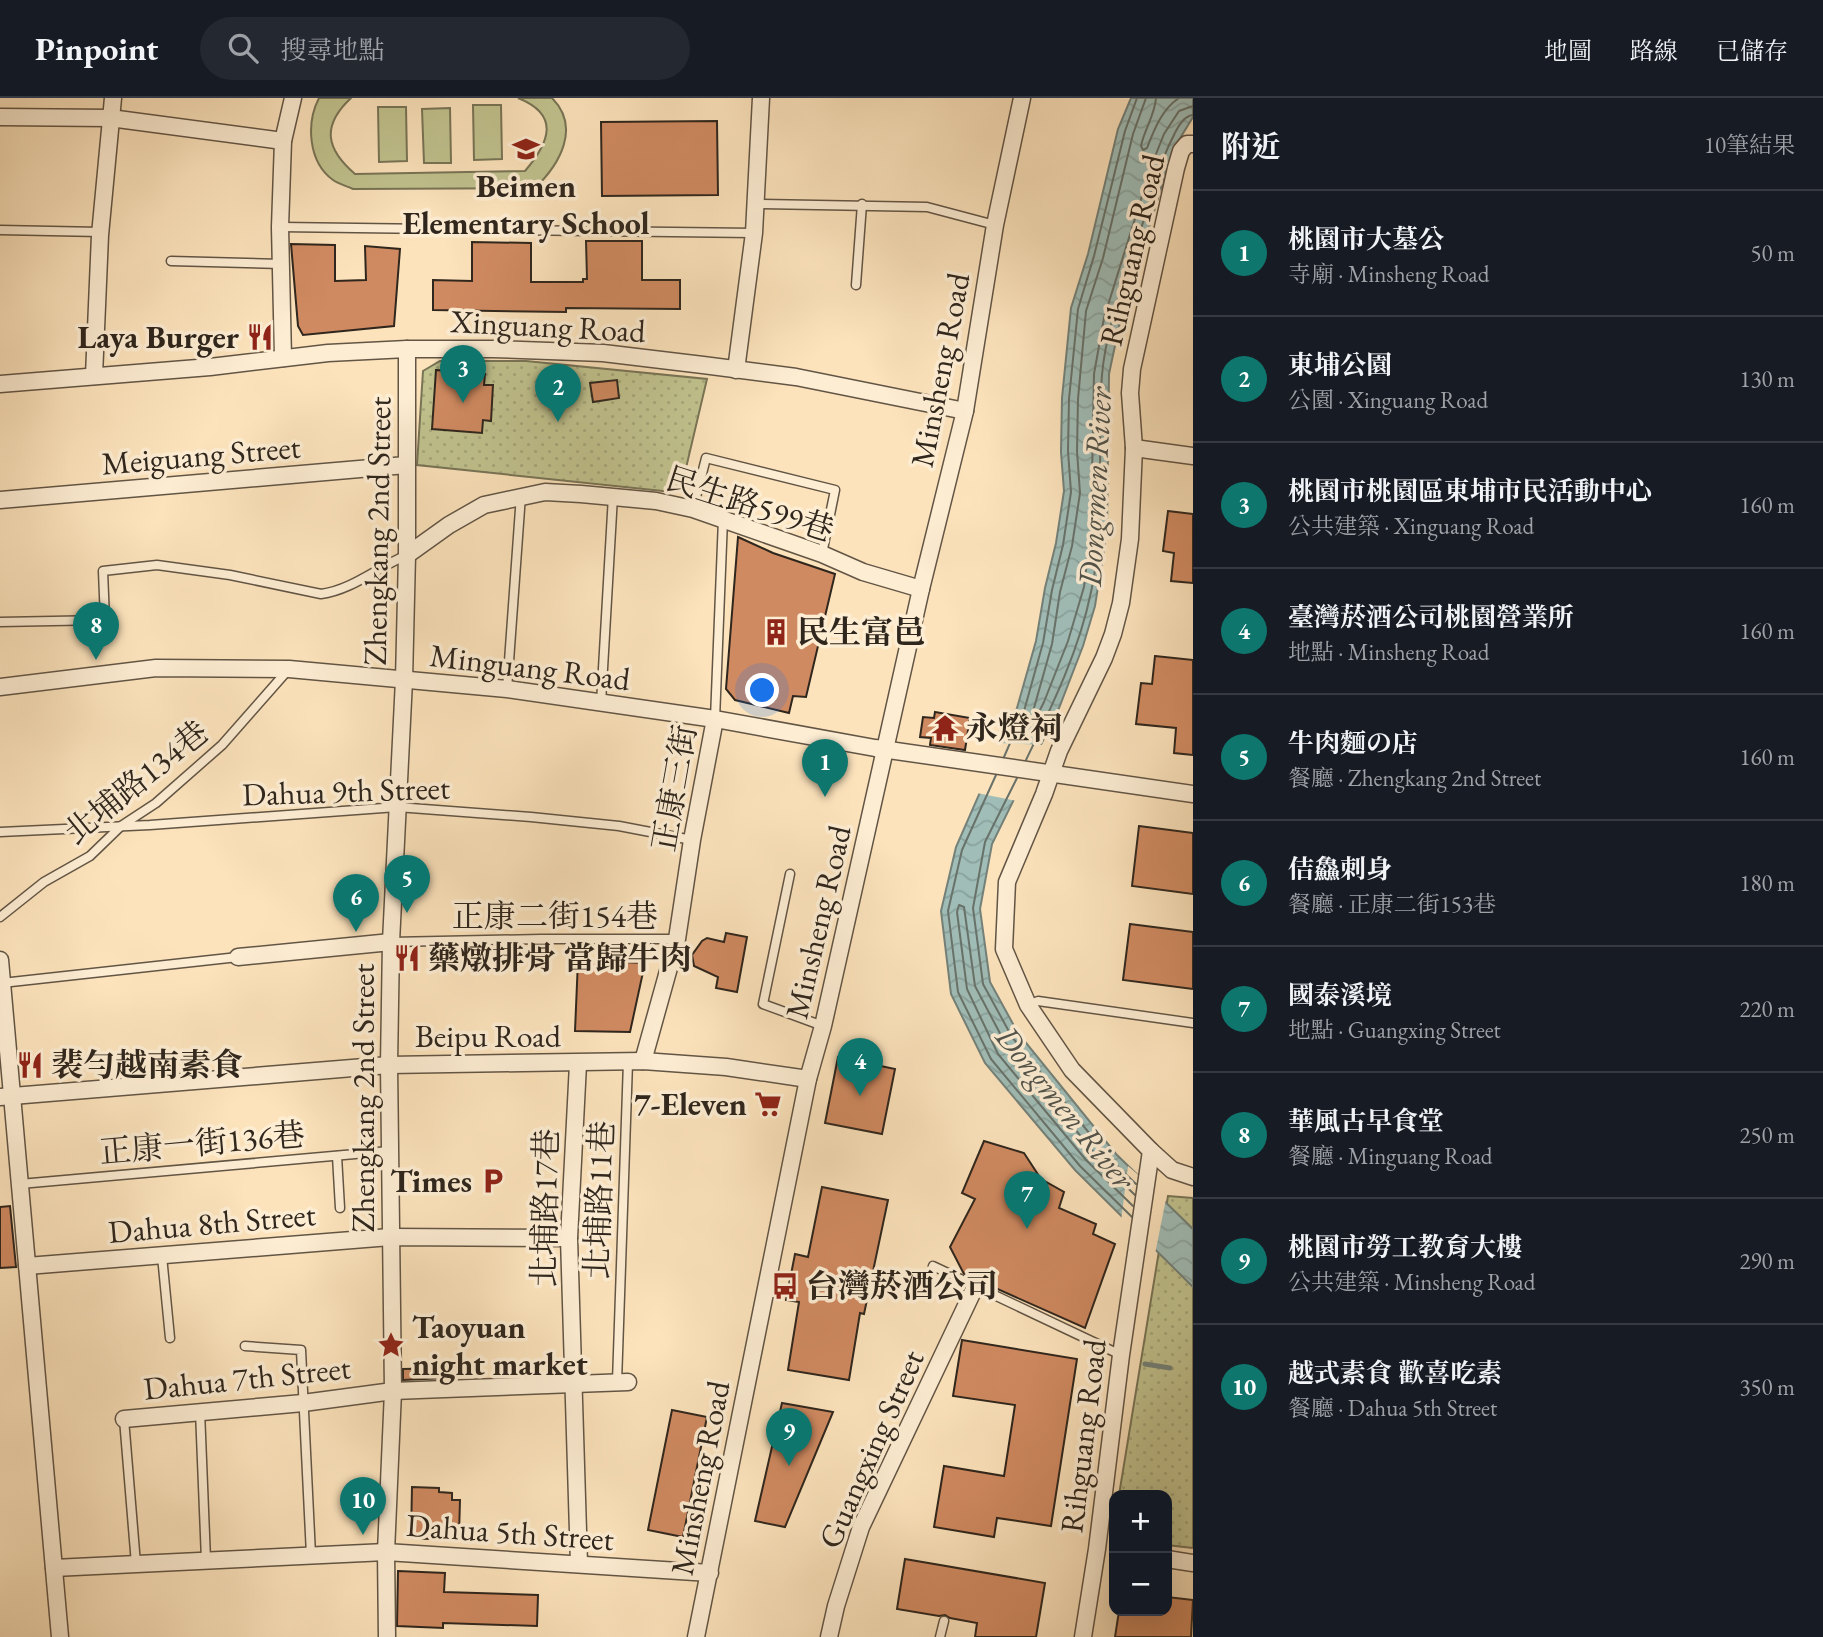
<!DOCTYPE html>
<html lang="zh-TW">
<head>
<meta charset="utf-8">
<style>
	:root { --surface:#171b24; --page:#242831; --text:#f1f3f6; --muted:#9ea1a6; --line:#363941; --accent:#0f766e }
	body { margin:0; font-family:"EB Garamond","Noto Serif TC","Noto Serif JP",serif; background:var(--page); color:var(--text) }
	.controls { position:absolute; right:21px; bottom:21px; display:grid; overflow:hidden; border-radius:14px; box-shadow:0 7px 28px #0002 }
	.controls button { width:63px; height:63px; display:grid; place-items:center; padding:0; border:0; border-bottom:2px solid var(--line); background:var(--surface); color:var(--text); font:35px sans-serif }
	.you { position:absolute; left:763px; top:593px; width:24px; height:24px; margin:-18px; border:5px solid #fff; border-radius:50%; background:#1a73e8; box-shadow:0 0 0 10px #1a73e833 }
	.badge { display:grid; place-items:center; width:46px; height:46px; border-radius:50%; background:var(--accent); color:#fff; font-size:23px; font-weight:700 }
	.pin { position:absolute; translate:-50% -58px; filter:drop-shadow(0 2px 4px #0008) }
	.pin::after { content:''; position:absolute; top:37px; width:24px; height:21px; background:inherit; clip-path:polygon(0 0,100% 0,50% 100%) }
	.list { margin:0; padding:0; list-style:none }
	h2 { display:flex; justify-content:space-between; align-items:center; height:91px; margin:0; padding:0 28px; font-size:30px }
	h2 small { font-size:23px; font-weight:400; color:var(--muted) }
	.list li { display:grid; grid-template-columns:46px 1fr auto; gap:21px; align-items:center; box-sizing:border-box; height:126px; padding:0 28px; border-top:2px solid var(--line) }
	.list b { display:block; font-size:26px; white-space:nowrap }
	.list p { margin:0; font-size:23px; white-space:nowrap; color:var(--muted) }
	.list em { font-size:23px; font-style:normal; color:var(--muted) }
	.icon { flex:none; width:38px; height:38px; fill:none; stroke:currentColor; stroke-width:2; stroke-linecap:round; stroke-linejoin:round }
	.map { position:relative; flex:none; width:1193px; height:1539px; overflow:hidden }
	header { display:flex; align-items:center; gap:42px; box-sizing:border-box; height:98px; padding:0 35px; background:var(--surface); border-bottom:2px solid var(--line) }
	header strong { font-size:33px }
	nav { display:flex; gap:38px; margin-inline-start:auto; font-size:24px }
	.search { width:490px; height:63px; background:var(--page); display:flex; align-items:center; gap:18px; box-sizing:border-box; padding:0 24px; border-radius:38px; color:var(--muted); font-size:26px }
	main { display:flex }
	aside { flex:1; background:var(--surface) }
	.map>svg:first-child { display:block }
	.park { fill:url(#park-dots); stroke:#787456; stroke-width:2 }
	.pitch { fill:#c1c38f; stroke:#787456; stroke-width:2 }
	.water { fill:url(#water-waves); stroke:#738179; stroke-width:2 }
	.pier { fill:#fce3bc }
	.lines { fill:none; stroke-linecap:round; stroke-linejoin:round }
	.shore { stroke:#68726a; stroke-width:2 }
	.stream { stroke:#738179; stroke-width:5 }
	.building { fill:#d08a61; stroke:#2f261d; stroke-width:2 }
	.lane-casing { stroke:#625545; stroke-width:11 }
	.street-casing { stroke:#625545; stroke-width:19 }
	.lane { stroke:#fdedd3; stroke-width:8 }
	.street { stroke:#fdedd3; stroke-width:16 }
	.labels { text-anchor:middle; stroke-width:7; stroke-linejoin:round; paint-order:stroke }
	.poi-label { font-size:32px; font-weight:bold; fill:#2f261d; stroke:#fdedd3; text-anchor:start }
	.street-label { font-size:32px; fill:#2f261d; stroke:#fdedd3 }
	.water-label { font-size:33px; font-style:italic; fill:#51534b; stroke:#fdedd3 }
</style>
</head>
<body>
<header>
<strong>Pinpoint</strong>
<div class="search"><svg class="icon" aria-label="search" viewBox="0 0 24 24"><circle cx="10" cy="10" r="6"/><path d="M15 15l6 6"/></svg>搜尋地點</div>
<nav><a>地圖</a><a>路線</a><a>已儲存</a></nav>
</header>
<main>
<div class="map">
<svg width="1193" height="1539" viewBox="0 0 1193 1539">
	<defs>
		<pattern id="park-dots" width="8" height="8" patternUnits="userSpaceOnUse" patternTransform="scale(1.75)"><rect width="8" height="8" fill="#c1c38f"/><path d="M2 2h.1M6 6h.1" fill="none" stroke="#a6a77b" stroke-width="1.8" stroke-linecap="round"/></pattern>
		<pattern id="water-waves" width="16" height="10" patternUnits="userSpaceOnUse" patternTransform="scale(1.75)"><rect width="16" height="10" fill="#a0bdb7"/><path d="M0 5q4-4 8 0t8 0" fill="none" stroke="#8aa29d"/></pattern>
	</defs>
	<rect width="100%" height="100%" fill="#fce3bc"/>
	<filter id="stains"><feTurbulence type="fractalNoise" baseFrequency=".00286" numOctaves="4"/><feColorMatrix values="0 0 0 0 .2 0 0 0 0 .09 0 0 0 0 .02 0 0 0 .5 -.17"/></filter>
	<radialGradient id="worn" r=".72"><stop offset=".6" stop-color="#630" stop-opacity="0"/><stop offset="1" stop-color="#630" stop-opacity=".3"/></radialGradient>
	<g class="park">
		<polygon points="440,263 526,263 707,281 682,387 672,394 417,367 423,273"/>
		<polygon points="1168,1098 1193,1100 1193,1450 1167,1447 1167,1397 1119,1397"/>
	</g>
	<g class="pitch">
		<path d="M 319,0 L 351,0 C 321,28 326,51 355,76 L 525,73 C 549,45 561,17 518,0 L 552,0 C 581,29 560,66 535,90 L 353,91 C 347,88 338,86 333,82 C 308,64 306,25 319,0 Z"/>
		<polygon points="473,7 501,7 502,61 474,62"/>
		<polygon points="378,9 406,9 407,63 379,64"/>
		<polygon points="450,10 451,65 424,65 422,11"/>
	</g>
	<polygon class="water" points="1131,0 1193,0 1193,19 1179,42 1167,71 1120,224 1109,276 1107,432 1095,508 1083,548 1059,610 992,746 980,811 990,884 1018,935 1116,1056 1193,1131 1193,1189 1075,1072 985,965 951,896 941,813 956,749 1017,610 1036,543 1045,490 1056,445 1064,393 1061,354 1062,300 1071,210 1088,156 1118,31"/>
	<g class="pier">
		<polygon points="998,645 1044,647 1017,703 977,695"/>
		<polygon points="1128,1068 1166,1101 1155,1156 1121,1123"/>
	</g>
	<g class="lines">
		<g class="shore">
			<polyline points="1146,0 1133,36 1103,160 1086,213 1078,301 1077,353 1080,395 1072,448 1060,494 1052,546 1034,610 1037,614 1040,612 1044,604 1068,543 1084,489 1091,431 1094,276 1104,220 1152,66 1164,36 1179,13 1193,8"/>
			<path d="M 1156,0 C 1155,17 1144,32 1141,48 L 1143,52 L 1147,50 C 1154,32 1162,11 1179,0"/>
			<polyline points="1004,659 1024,613 1043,545 1052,492 1063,447 1071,394 1068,353 1069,301 1078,211 1094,158 1125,33 1137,0"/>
			<path d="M 1026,662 C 1052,608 1079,553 1091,494 C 1107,423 1096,350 1102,277 C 1106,229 1126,180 1140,134 C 1150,103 1158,68 1173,39 C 1177,30 1183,18 1193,17"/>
			<polyline points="996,677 962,752 948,813 958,894 991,961 1080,1068 1132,1119"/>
			<polyline points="1017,680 985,744 973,810 983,886 1012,939 1110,1061 1136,1086"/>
			<polyline points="1133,1108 1086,1062 998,956 967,891 957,814 959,807 964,809 975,888 1004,943 1103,1066 1135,1097"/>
		</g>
		<polyline class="stream" points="1145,1266 1170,1270"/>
	</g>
	<g class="building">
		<polygon points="717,23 718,97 602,98 601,24"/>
		<polygon points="586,143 642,143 642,182 680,182 680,211 566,210 566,214 433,212 433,182 472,183 472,144 531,145 531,184 583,184 583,181 587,181"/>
		<polygon points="291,146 335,147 335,183 366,182 365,148 400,151 394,228 303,237 298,228"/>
		<polygon points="436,272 485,276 484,287 493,287 491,323 483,322 482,335 432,331"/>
		<polygon points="617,282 619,300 593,304 590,285"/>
		<polygon points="1168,413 1193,416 1193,485 1171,483 1174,455 1163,453"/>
		<polygon points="738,439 773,455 835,476 806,599 793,598 789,615 735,602 726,591"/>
		<polygon points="1155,558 1193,562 1193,657 1174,655 1176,630 1136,626 1141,585 1152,586"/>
		<polygon points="935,614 970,620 965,652 930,647 931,640 920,639 923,619 934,620"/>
		<polygon points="1139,728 1193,735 1193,796 1132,788"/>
		<polygon points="1130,826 1193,834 1193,891 1123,882"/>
		<polygon points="726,835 747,839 737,894 716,890 718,879 694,868 692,857 702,843 707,840 724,844"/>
		<polygon points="578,862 645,865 630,934 575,933"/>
		<polygon points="838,959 895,971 882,1036 825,1025"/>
		<polygon points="984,1043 1024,1055 1041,1081 1064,1094 1059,1110 1096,1126 1093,1136 1115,1146 1085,1230 984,1185 979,1179 964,1176 950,1149 975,1101 962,1095"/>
		<polygon points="822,1089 888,1102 864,1216 860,1215 849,1282 788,1272 799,1204 786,1202 795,1156 808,1159"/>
		<polygon points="10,1108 16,1169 0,1170 0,1109"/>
		<polygon points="962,1242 1077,1261 1051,1428 997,1420 994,1439 934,1429 944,1368 1004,1378 1015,1307 953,1298"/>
		<polygon points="445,1270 446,1280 403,1282 403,1271"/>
		<polygon points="782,1305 833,1314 785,1429 755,1423"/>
		<polygon points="672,1312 707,1319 683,1439 648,1432"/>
		<polygon points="412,1389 439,1390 439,1394 452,1395 452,1402 460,1402 459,1436 429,1436 429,1441 411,1440"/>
		<polygon points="905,1461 1045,1485 1036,1539 975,1539 977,1525 950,1520 945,1517 939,1518 897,1511"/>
		<polygon points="398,1473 445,1475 444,1494 538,1497 537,1528 443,1525 443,1530 397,1528"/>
		<polygon points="1167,1499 1193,1502 1191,1539 1115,1539 1119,1513 1167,1513"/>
	</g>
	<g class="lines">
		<defs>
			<g id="lane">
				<polyline points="756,106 927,109 995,127"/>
				<polyline points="280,129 754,135"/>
				<polyline points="0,132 101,134"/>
				<polyline points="171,163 281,166"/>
				<polyline points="856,187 862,106"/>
				<polyline points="693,411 706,360 835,392 822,456"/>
				<path d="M 0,524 L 105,522 L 103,473 L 157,467 L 230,477 L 321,496 C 352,492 378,469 407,457"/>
				<polyline points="507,591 521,397"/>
				<polyline points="601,605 613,398"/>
				<polyline points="715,621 723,421"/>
				<polyline points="0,734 150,727 397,709 531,719 619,728 692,742"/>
				<polyline points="790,776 763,906 823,928"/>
				<polyline points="0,819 44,784 90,758 121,728 156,705 222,647 288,572"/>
				<polyline points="391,844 541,841 677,841"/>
				<polyline points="2,885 238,859"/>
				<polyline points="1028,907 1038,903 1193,925"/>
				<polyline points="337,1058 340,1110"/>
				<polyline points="20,1086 389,1053"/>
				<polyline points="162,1158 170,1240"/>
				<polyline points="933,1168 1121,1257"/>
				<polyline points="245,1248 301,1252 311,1457"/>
				<polyline points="617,1284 628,964"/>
				<polyline points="200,1313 206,1462"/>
				<polyline points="124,1321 136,1466"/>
				<polyline points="940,1539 944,1523"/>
			</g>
			<g id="street">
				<polyline points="0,19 110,20 283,43"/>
				<polyline points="283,260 280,129 283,43 293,0"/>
				<polyline points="736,272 754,135 761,0"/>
				<polyline points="94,278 100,137 113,0"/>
				<polyline points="0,286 210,269 328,255 407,251 493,251 603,255 703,267 796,279 965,313"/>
				<polyline points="1134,350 1193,358"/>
				<polyline points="0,402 406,367"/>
				<polyline points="407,457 449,427 484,407 545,394 581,396 656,403 693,411 822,456 863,474 921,491"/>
				<polyline points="0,589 156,570 289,571 507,591 715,621 875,650 1193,696"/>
				<polyline points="238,859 391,844"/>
				<polyline points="0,862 60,1539"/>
				<polyline points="643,963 677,841 692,742 715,621"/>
				<polyline points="578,966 569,1140 579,1466"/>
				<polyline points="0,999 389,967 643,963 726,969 808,981"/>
				<polyline points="1151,1053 1172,1072 1193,1079"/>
				<polyline points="27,1168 390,1139 569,1140"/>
				<polyline points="124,1321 303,1305 393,1293 628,1284"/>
				<polyline points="1167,1461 1193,1465"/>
				<polyline points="54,1470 386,1454 710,1475"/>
				<polyline points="387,1539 386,1454 393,1293 389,967 391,844 404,582 407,457 407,251"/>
				<polyline points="696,1539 808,981 823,928 921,491 965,313 995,127 1022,0"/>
				<polyline points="829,1539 836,1508 861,1429 975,1189"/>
				<polyline points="1083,1539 1097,1451 1121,1257 1151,1053 1072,972 1028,907 1004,851 1007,784 1044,696 1059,653 1104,560 1113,536 1121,505 1130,441 1134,350 1130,295 1132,271 1176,70 1181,53 1187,46 1193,46"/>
			</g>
		</defs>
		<use href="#lane" class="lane-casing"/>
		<use href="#street" class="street-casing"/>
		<use href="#lane" class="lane"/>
		<use href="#street" class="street"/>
	</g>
	<defs>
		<symbol id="school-bare" viewBox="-9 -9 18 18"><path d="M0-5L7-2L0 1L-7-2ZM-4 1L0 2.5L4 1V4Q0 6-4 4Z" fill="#8f2418" stroke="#fdedd3" stroke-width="2.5" paint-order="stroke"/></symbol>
		<symbol id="restaurant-bare" viewBox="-9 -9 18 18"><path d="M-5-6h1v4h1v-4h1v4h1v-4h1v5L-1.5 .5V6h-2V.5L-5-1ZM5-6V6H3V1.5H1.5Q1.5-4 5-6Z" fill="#8f2418" stroke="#fdedd3" stroke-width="2.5" paint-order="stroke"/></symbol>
		<symbol id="building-bare" viewBox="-9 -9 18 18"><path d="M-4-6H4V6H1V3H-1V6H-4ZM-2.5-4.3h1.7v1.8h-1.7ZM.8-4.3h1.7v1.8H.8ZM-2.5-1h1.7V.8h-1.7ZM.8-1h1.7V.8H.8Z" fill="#8f2418" stroke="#fdedd3" stroke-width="2.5" paint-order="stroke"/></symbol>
		<symbol id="temple-bare" viewBox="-9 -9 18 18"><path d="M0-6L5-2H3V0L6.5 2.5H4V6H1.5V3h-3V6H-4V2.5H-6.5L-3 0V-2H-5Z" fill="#8f2418" stroke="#fdedd3" stroke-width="2.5" paint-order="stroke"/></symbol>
		<symbol id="supermarket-bare" viewBox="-9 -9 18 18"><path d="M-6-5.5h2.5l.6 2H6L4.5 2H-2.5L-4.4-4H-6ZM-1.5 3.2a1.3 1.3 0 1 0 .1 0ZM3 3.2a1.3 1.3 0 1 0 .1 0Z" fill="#8f2418" stroke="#fdedd3" stroke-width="2.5" paint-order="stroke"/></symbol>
		<symbol id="parking-bare" viewBox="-9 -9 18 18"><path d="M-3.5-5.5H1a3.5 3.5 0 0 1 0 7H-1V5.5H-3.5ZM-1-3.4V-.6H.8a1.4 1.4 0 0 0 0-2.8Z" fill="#8f2418" stroke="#fdedd3" stroke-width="2.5" paint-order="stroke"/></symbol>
		<symbol id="bus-bare" viewBox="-9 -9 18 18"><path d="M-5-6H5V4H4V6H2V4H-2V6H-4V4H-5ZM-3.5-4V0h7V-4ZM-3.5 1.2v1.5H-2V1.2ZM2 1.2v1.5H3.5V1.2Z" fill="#8f2418" stroke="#fdedd3" stroke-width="2.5" paint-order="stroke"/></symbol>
		<symbol id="sight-bare" viewBox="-9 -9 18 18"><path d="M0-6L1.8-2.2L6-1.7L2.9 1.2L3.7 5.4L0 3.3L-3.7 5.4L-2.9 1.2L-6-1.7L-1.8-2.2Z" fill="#8f2418" stroke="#fdedd3" stroke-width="2.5" paint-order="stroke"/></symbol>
	</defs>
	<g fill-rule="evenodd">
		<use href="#school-bare" x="507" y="32" width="38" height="38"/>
		<use href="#restaurant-bare" x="241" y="220" width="38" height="38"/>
		<use href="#building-bare" x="757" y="515" width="38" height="38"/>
		<use href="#temple-bare" x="926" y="611" width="38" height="38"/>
		<use href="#restaurant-bare" x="388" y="841" width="38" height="38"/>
		<use href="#restaurant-bare" x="11" y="948" width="38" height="38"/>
		<use href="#supermarket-bare" x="749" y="987" width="38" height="38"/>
		<use href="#parking-bare" x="474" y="1064" width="38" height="38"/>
		<use href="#bus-bare" x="766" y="1169" width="38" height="38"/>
		<use href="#sight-bare" x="372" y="1228" width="38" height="38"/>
	</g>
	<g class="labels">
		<g class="poi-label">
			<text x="526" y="99" text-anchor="middle">Beimen<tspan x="526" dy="37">Elementary School</tspan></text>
			<text x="239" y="250" text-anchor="end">Laya Burger</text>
			<text x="797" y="545">民生富邑</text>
			<text x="966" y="641">永燈祠</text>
			<text x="428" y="871">藥燉排骨 當歸牛肉</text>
			<text x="51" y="978">裴勻越南素食</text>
			<text x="747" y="1017" text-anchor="end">7-Eleven</text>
			<text x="472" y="1094" text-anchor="end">Times</text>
			<text x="806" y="1199">台灣菸酒公司</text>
			<text x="412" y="1240">Taoyuan<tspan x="412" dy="37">night market</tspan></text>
		</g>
		<g class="street-label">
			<text transform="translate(1132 152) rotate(-77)" y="11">Rihguang Road</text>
			<text transform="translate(548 228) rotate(3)" y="11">Xinguang Road</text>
			<text transform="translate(940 272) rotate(-79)" y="11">Minsheng Road</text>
			<text transform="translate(201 357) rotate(-5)" y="11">Meiguang Street</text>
			<text transform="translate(750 406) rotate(18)" y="11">民生路599巷</text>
			<text transform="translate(377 433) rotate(-89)" y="11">Zhengkang 2nd Street</text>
			<text transform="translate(530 569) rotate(7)" y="11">Minguang Road</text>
			<text transform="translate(136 684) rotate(-39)" y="11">北埔路134巷</text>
			<text transform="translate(674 690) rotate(-80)" y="11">正康三街</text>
			<text transform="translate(346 693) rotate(-2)" y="11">Dahua 9th Street</text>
			<text x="555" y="829">正康二街154巷</text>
			<text transform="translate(818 824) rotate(-77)" y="11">Minsheng Road</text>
			<text x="488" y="949">Beipu Road</text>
			<text transform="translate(363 1000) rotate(-90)" y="11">Zhengkang 2nd Street</text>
			<text transform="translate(202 1045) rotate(-5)" y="11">正康一街136巷</text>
			<text transform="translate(599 1102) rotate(-88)" y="11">北埔路11巷</text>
			<text transform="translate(545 1110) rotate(-89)" y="11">北埔路17巷</text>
			<text transform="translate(212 1125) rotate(-5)" y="11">Dahua 8th Street</text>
			<text transform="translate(247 1280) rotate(-6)" y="11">Dahua 7th Street</text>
			<text transform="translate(1083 1338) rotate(-83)" y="11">Rihguang Road</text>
			<text transform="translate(871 1351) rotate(-66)" y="11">Guangxing Street</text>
			<text transform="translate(700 1380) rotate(-79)" y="11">Minsheng Road</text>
			<text transform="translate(510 1434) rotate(4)" y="11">Dahua 5th Street</text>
		</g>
		<g class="water-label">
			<text transform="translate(1094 389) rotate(-87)" y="12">Dongmen River</text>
			<text transform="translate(1066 1009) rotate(51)" y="12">Dongmen River</text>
		</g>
	</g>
	<rect width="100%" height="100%" filter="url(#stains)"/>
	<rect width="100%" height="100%" fill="url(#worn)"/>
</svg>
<div class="controls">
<button>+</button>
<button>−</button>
</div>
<div class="you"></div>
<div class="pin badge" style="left:825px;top:699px">1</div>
<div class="pin badge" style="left:558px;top:324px">2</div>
<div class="pin badge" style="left:463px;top:305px">3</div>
<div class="pin badge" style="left:860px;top:998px">4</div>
<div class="pin badge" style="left:407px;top:815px">5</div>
<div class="pin badge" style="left:356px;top:834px">6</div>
<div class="pin badge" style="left:1027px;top:1131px">7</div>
<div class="pin badge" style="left:96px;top:562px">8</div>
<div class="pin badge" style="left:789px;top:1368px">9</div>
<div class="pin badge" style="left:363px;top:1437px">10</div>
</div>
<aside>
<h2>附近<small>10筆結果</small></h2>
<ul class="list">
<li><span class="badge">1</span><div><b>桃園市大墓公</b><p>寺廟 · Minsheng Road</p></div><em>50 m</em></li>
<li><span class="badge">2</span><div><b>東埔公園</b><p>公園 · Xinguang Road</p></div><em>130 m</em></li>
<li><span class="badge">3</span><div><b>桃園市桃園區東埔市民活動中心</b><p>公共建築 · Xinguang Road</p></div><em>160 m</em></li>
<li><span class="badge">4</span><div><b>臺灣菸酒公司桃園營業所</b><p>地點 · Minsheng Road</p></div><em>160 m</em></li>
<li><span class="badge">5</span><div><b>牛肉麵の店</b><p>餐廳 · Zhengkang 2nd Street</p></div><em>160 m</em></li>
<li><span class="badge">6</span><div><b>佶鱻刺身</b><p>餐廳 · 正康二街153巷</p></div><em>180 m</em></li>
<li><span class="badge">7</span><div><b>國泰溪境</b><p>地點 · Guangxing Street</p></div><em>220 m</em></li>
<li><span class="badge">8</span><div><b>華風古早食堂</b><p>餐廳 · Minguang Road</p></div><em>250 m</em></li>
<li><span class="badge">9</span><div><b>桃園市勞工教育大樓</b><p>公共建築 · Minsheng Road</p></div><em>290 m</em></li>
<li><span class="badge">10</span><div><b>越式素食 歡喜吃素</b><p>餐廳 · Dahua 5th Street</p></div><em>350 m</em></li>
</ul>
</aside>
</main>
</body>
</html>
